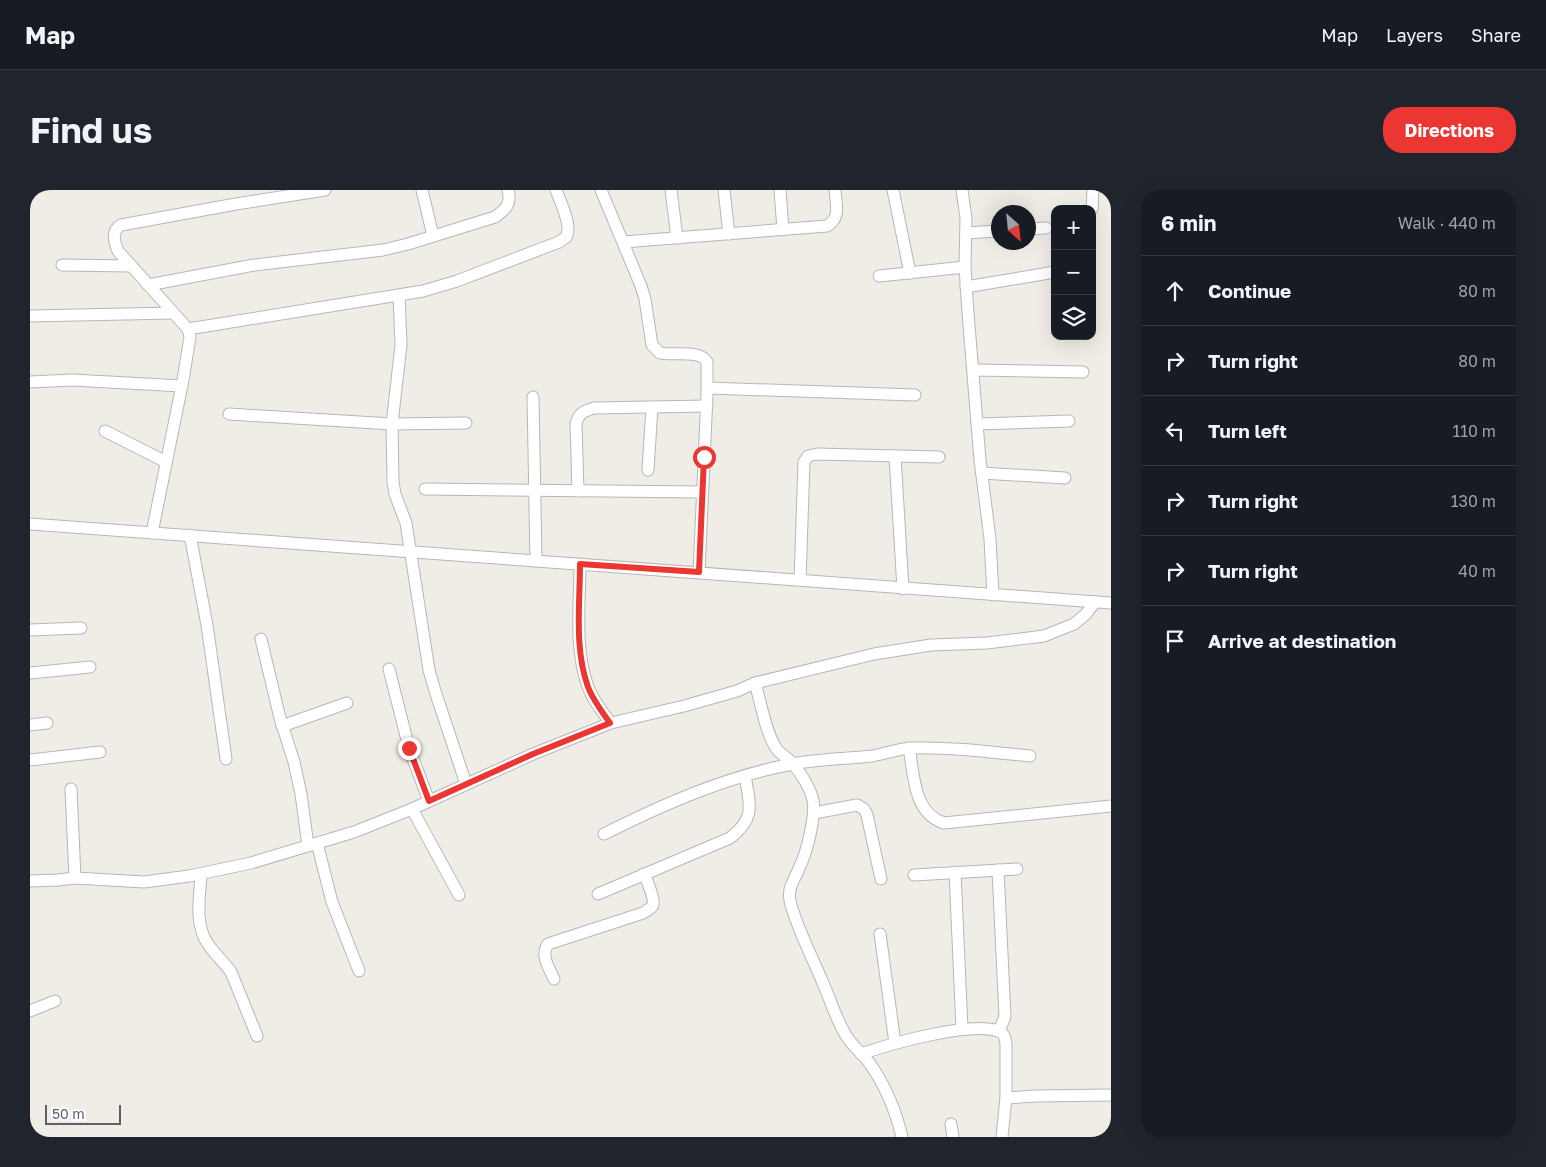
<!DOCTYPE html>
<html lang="en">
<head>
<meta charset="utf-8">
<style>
	:root { --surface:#171b24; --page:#20242c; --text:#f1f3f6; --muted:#9ea1a6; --line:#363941; --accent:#eb3631 }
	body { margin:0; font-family:"Golos Text",sans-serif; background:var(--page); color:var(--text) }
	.controls { position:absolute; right:15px; top:15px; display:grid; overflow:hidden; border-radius:10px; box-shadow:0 5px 20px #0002 }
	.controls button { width:45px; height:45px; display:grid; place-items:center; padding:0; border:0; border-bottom:1px solid var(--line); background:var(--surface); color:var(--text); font:25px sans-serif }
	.compass { position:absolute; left:961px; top:15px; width:45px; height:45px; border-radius:50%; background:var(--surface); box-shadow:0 5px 20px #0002; rotate:153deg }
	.scale { position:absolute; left:15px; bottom:12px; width:76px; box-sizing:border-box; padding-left:5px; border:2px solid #5e6267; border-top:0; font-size:14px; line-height:18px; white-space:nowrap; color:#5e6267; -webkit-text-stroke:4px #fff; paint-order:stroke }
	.stop { position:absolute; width:15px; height:15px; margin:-11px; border:4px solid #eb3631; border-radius:50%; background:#fff }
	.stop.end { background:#eb3631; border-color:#fff; box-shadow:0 1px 5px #0008 }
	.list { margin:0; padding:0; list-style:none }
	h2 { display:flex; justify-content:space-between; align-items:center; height:65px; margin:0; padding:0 20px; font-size:21px }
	h2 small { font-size:16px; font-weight:400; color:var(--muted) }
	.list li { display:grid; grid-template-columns:32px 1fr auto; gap:15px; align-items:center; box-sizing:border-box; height:70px; padding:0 20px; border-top:1px solid var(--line) }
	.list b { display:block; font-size:19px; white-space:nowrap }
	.list em { font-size:16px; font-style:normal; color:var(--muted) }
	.icon { flex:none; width:28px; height:28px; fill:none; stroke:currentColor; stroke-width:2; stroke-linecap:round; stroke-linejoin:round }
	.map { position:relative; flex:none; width:1081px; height:947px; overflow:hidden; border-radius:20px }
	header { display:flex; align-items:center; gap:30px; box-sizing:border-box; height:70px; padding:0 25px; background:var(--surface); border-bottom:1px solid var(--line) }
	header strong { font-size:24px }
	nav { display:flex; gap:28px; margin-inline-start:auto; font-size:18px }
	.intro { display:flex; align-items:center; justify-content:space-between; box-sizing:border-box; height:120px; padding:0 30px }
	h1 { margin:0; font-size:35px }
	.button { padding:12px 22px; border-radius:20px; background:var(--accent); color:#fff; font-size:18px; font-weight:700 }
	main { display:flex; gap:30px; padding:0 30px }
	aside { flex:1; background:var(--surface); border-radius:20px; box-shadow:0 5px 20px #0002 }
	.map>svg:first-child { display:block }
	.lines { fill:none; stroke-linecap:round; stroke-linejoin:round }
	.street-casing { stroke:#b4b7bb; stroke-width:13 }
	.street { stroke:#fff; stroke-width:11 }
	.route { stroke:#eb3631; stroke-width:6 }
</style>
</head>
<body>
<header>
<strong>Map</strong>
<nav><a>Map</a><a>Layers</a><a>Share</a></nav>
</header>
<div class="intro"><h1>Find us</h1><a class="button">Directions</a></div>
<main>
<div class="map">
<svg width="1081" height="947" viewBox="0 0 1081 947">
	<rect width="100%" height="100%" fill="#f0ede6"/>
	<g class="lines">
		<defs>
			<g id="street">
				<polyline points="392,0 403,46"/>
				<path d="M 571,0 L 611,96 L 615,109 L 622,155 L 630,163 C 643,166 670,159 677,172 L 677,205 L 669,382"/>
				<polyline points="641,0 647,48"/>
				<polyline points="694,0 699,44"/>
				<polyline points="750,0 753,40"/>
				<polyline points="863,0 880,83"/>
				<polyline points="932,0 936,28 935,77 938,123 950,270 960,349 963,405"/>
				<polyline points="1062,19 1063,0"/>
				<polyline points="998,39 1016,38"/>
				<polyline points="936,43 968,41"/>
				<path d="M 593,52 L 797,36 C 811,28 806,14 805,0"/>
				<polyline points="32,75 102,76"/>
				<polyline points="849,86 935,77"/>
				<path d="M 118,95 L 224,75 L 353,60 L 378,54 L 465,27 C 475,20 482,14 478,0"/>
				<polyline points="936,97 1025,82"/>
				<polyline points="369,105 371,155 362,234 363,292 365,304 376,333 399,480 406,504 436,594"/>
				<polyline points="0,126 143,123"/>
				<path d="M 158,139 L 393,101 L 427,91 L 529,52 C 531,50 534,49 536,47 C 543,37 530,11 526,0"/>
				<polyline points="943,180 1053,182"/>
				<polyline points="0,192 42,190 152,196"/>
				<polyline points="678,198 885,205"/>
				<polyline points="503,207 506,370"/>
				<polyline points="199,224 362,234 436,233"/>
				<polyline points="947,234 1039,231"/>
				<polyline points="75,241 136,272"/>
				<polyline points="865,266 873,399"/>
				<polyline points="618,280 622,217"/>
				<polyline points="952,283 1035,288"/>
				<polyline points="395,299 673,302"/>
				<path d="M 548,301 L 546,233 C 549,223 554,221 564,218 L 677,216"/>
				<polyline points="0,334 1081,413"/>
				<path d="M 122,343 L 153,190 L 160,147 L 158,139 L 88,61 C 84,51 81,41 91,35 L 206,14 L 295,0"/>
				<polyline points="160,345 177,435 196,569"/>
				<path d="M 550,374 C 550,414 544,458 558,497 C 563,510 572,522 581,533"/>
				<polyline points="770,390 774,272 778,266 787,264 909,267"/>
				<polyline points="0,440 51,438"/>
				<polyline points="231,449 250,528 264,572 271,604 278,656"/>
				<polyline points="359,479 379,558 399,611"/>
				<polyline points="0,483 60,477"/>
				<path d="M 725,493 C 731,512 735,541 746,558 C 750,564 758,568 763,574 C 771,583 780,598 783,610 C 786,625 777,662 770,676 C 764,692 756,698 761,715 C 769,742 782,767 793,793 C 800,809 805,826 814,842 C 820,855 832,862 840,874 C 855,895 866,922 872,947"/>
				<polyline points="0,535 17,533"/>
				<polyline points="252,536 317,513"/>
				<path d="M 879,558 C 884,584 883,623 914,633 L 1081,616"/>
				<polyline points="0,570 70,562"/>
				<polyline points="41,599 45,688"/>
				<polyline points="382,619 429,705"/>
				<polyline points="784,623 827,615 834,619 837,625 851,689"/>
				<path d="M 574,644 C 634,614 695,587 762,574 C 788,569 815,569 842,566 C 855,564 869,558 883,558 C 922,557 961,562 1000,566"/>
				<polyline points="287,653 302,712 329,781"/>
				<polyline points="968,680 975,827 969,841"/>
				<polyline points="925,682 932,839"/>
				<path d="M 171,684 C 170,706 164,735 178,754 C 185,765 194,772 201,782 L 227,846"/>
				<polyline points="884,685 987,679"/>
				<polyline points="0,691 28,690 45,688 114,692 159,686 221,673 324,642 382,619 503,564 581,533 654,516 707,501 725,493 844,464 901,455 957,453 1014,446 1044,434 1056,424 1065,412"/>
				<path d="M 568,704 L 700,648 C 726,628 720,615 715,586"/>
				<polyline points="850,744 865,853"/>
				<path d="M 524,789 C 519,778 510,765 518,754 L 613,723 C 616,721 621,719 623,715 C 625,710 617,690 614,684"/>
				<polyline points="0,821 25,811"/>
				<path d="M 831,864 C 860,854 940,831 968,841 C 974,843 975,847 976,853 L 976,908 L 972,947"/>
				<polyline points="976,908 1006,906 1081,905"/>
				<polyline points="921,934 923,947"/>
			</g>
		</defs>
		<use href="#street" class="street-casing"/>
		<use href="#street" class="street"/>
	</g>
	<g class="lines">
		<path class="route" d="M 379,558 L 399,611 L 503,564 L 580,533 C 572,522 563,510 558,497 C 544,458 550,414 550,374 L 669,382 L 674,267"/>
	</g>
</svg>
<div class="controls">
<button>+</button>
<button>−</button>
<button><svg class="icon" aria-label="layers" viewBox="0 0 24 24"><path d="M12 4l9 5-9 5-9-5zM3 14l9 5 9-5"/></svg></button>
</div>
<svg class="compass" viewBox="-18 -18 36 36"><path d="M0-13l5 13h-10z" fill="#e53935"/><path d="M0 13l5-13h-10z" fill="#9ea1a6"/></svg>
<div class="scale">50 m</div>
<div class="stop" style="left:674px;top:267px"></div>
<div class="stop end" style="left:379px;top:558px"></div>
</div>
<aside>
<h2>6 min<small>Walk · 440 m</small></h2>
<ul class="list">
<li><svg class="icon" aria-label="ahead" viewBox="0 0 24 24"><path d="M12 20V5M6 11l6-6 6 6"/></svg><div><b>Continue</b></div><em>80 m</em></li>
<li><svg class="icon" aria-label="right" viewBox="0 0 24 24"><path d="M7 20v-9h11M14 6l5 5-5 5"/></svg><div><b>Turn right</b></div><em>80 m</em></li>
<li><svg class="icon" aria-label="left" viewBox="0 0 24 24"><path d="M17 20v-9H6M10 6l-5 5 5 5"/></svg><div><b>Turn left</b></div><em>110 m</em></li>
<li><svg class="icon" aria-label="right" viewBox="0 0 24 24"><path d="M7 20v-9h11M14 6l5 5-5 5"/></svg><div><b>Turn right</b></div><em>130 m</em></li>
<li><svg class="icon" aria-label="right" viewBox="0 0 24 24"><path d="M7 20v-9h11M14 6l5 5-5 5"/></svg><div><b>Turn right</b></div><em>40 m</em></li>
<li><svg class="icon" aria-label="arrive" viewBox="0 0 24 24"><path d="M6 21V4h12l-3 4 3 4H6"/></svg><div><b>Arrive at destination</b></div></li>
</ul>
</aside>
</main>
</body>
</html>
